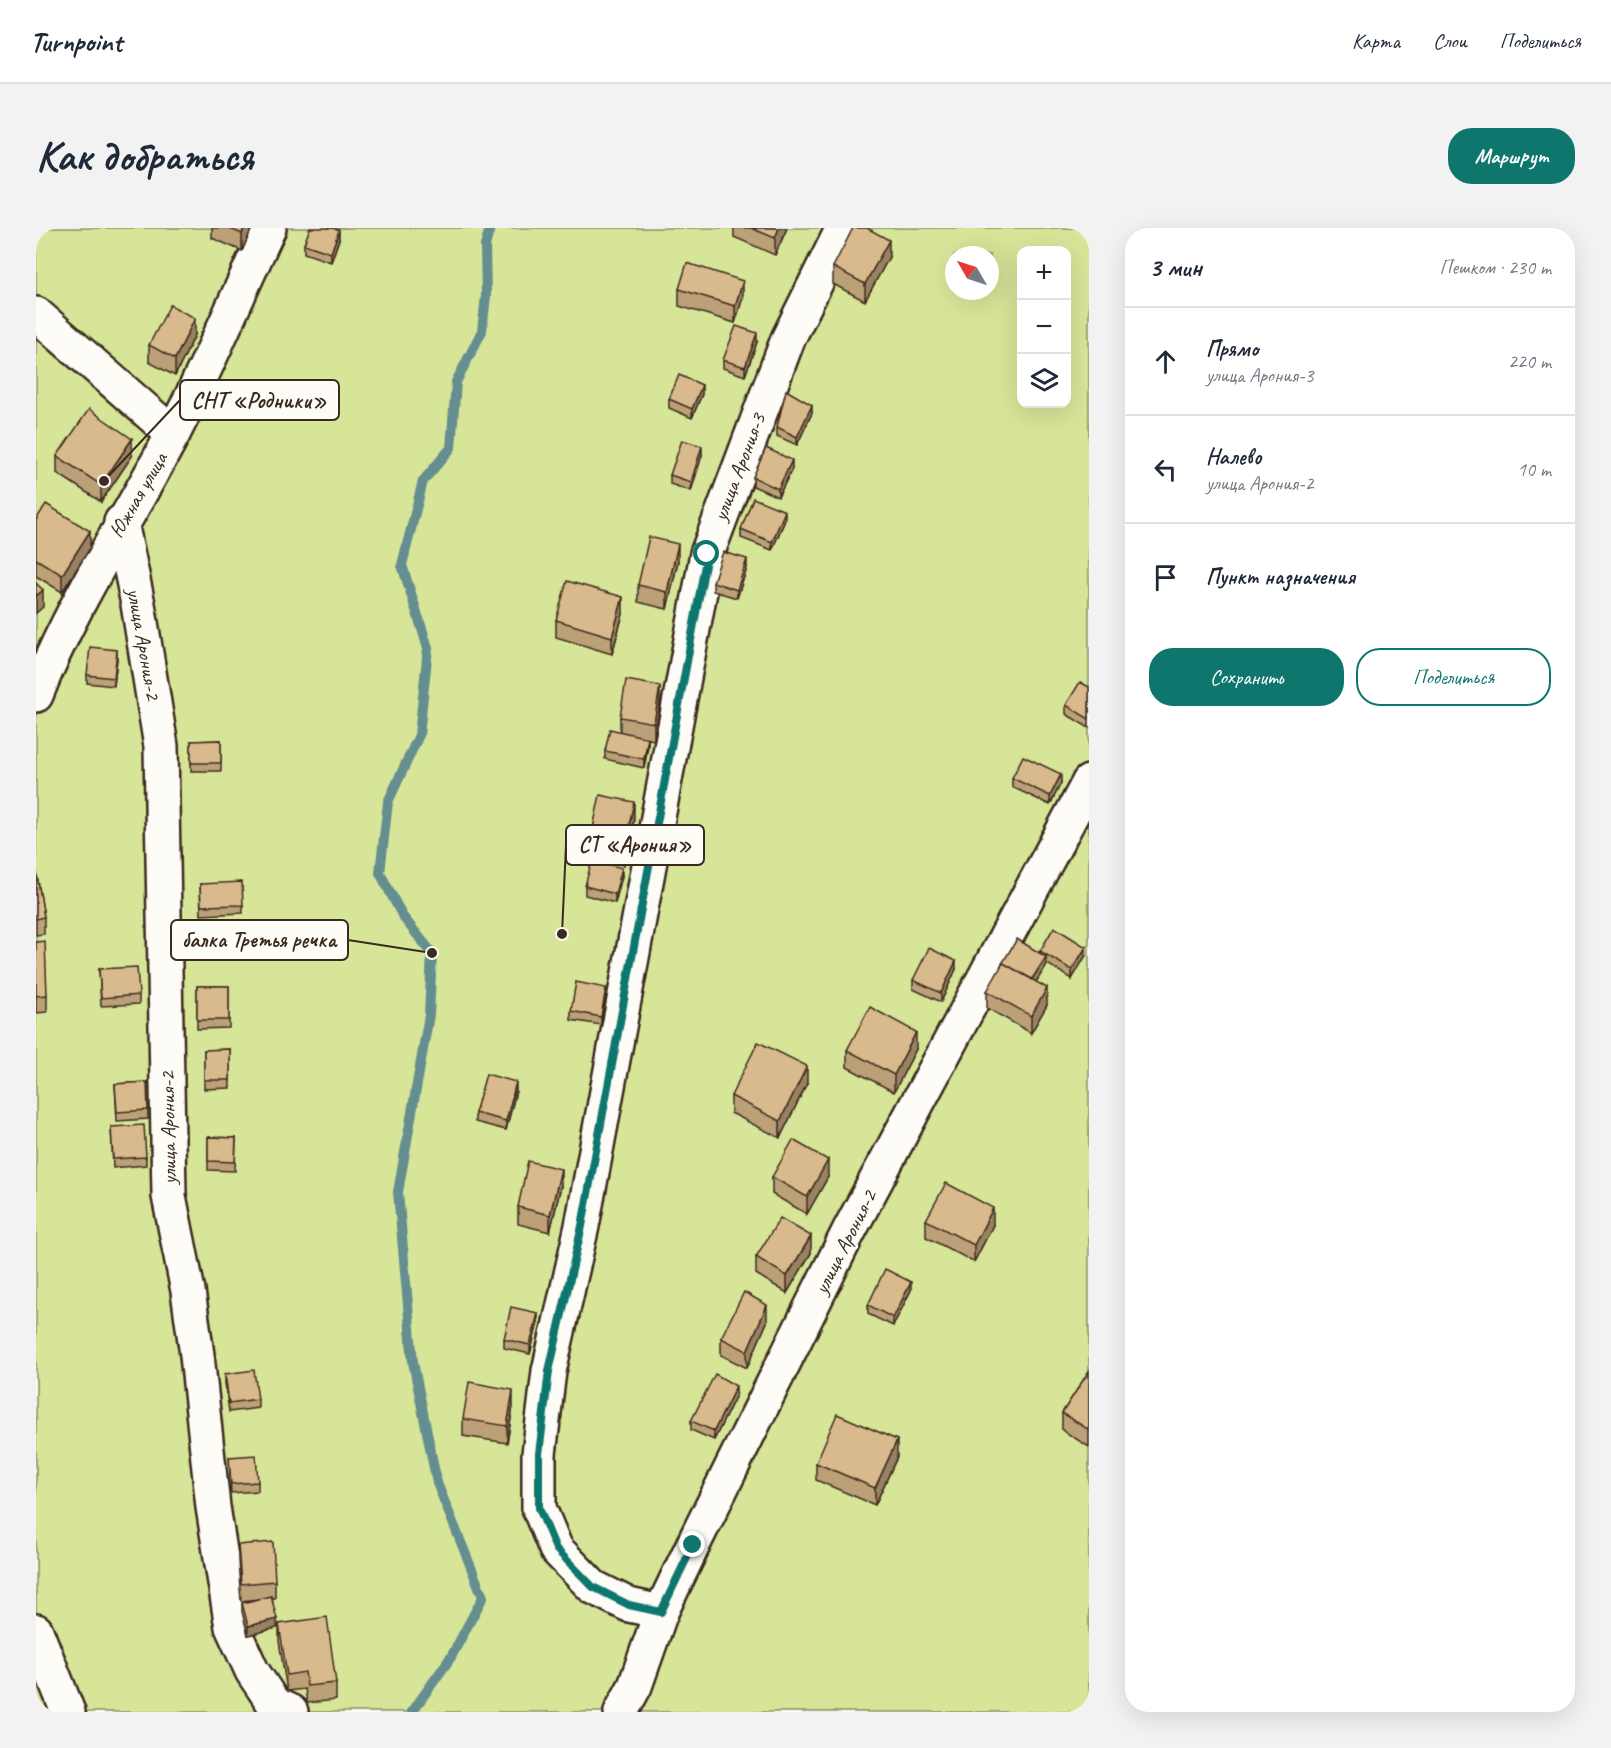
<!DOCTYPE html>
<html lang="ru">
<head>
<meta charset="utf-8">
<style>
	:root { --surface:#fff; --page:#f2f2f3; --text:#1f2937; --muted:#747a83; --line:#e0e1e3; --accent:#0f766e }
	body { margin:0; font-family:Caveat,sans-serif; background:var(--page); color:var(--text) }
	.controls { position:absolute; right:18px; top:18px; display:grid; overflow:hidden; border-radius:12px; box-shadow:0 6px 24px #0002 }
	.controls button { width:54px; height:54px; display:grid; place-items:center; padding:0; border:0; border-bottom:2px solid var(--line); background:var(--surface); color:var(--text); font:30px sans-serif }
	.compass { position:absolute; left:909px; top:18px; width:54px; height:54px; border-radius:50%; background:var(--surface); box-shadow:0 6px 24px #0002; rotate:309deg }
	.stop { position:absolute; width:18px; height:18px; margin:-14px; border:4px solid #0f766e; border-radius:50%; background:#fff }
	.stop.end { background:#0f766e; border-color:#fff; box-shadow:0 2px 6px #0008 }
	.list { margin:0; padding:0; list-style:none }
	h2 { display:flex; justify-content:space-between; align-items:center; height:78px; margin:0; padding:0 24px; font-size:26px }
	h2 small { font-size:20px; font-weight:400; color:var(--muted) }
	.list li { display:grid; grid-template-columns:39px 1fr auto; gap:18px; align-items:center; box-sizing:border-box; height:108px; padding:0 24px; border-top:2px solid var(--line) }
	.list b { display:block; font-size:22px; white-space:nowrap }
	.list p { margin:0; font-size:20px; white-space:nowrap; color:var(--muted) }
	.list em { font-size:20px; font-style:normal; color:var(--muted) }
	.actions { display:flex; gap:12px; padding:18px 24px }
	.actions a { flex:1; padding:14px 0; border:2px solid var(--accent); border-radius:24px; text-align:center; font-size:21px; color:var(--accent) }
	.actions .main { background:var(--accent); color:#fff }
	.icon { flex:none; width:33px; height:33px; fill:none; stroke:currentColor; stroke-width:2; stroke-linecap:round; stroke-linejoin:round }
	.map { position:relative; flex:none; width:1053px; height:1484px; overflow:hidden; border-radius:24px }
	header { display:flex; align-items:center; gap:36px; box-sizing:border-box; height:84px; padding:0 30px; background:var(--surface); border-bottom:2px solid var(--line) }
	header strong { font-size:28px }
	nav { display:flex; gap:33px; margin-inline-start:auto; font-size:21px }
	.intro { display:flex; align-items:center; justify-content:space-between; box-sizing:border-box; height:144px; padding:0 36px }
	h1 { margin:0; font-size:42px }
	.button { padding:15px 27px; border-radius:24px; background:var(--accent); color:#fff; font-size:21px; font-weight:700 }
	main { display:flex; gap:36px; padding:0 36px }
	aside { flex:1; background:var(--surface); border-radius:24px; box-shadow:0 6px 24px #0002 }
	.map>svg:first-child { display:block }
	.green { fill:#d6e598; stroke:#88885b; stroke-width:1.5; fill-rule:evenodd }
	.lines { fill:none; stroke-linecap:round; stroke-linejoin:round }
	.stream { stroke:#658e91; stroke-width:10 }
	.minor-casing { stroke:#3b2a1e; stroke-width:38 }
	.minor { stroke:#fdfcf7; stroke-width:33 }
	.wall { fill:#bba078; stroke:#3b2a1e; stroke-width:1.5 }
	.shaded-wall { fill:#988262; stroke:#3b2a1e; stroke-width:1.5 }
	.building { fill:#d9ba8c; stroke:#3b2a1e; stroke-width:1.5 }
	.route { stroke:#0f766e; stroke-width:8 }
	.labels { text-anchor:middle; stroke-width:5; stroke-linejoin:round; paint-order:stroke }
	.street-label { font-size:21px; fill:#3b2a1e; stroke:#fdfcf7 }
	.leader { fill:none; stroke:#3b2a1e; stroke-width:2 }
	.callout-dot { fill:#3b2a1e; stroke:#fdfcf7; stroke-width:2 }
	.callout { fill:#fdfcf7; stroke:#3b2a1e; stroke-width:2 }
	.callout-label { font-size:22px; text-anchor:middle; font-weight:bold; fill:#3b2a1e }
</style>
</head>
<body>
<header>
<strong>Turnpoint</strong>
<nav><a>Карта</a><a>Слои</a><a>Поделиться</a></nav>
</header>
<div class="intro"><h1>Как добраться</h1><a class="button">Маршрут</a></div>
<main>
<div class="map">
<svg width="1053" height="1484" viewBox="0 0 1053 1484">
	<rect width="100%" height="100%" fill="#fdfcf7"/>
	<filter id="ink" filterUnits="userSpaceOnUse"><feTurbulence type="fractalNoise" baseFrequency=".0167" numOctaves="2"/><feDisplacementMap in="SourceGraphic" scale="12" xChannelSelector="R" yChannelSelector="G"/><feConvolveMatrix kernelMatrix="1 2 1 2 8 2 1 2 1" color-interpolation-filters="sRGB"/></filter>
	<g filter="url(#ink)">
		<path class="green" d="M 0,0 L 1053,0 L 1053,1484 L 0,1484 ZM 986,22 L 1030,22 L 1030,176 L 986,176 ZM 918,27 L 954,27 L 954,63 L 918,63 Z"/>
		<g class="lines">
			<polyline class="stream" points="376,1484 415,1429 447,1369 401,1255 377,1134 362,964 393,787 396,725 367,689 344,645 352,574 383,507 392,420 366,337 387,253 415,220 420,154 446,103 450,68 449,18 454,0"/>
			<defs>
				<g id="minor">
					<polyline points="0,86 137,206"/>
					<polyline points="85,294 102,376 125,518 133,968 152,1063 161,1127 177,1279 196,1399 216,1443 238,1476 255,1484"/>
					<path d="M 0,467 C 36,375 91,293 137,206 C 172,139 201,68 233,0"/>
					<polyline points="625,1384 593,1377 557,1359 520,1321 503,1280 503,1226 513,1143 546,998 671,326 752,111 807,0"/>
					<polyline points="0,1403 32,1484"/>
					<polyline points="585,1484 599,1458 625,1384 657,1317 813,1003 1053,554"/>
				</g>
			</defs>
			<use href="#minor" class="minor-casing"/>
			<use href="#minor" class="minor"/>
		</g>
		<g class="wall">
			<polygon points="176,0 216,0 206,23 176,10"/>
			<polygon points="698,0 751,0 739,27 698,9"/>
			<polygon points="303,11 295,34 268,25 268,16"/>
			<polygon points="853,29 829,73 797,56 797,39"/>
			<polygon points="643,61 707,69 699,95 643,78"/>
			<polygon points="159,107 139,148 113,134 113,117"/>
			<polygon points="721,114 709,148 687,140 687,132"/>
			<polygon points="666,166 656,190 633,180 633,171"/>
			<polygon points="776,185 761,217 741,208 741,199"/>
			<polygon points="666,227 655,263 634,256 634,247"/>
			<polygon points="21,228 96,228 65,274 21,245"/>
			<polygon points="756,241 742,269 717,258 717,249"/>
			<polygon points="0,292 54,320 26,364 0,348"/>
			<polygon points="749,292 736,322 705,310 705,301"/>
			<polygon points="642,333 631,381 602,374 602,357"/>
			<polygon points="711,340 701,370 677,363 677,354"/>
			<polygon points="587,386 576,426 520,409 520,392"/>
			<polygon points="81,430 78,458 51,455 51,447"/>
			<polygon points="1053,459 1053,500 1030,486 1030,477"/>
			<polygon points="624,474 618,512 612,511 612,518 608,540 569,531 569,523 584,503 584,489"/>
			<polygon points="185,512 185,543 155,543 155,513"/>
			<polygon points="976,550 1025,555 1014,577 976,559"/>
			<polygon points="598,591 588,637 554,630 554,614"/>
			<polygon points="0,641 8,689 8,706 0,707"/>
			<polygon points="586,648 579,675 549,667 549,658"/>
			<polygon points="164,656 207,677 207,685 165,687"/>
			<polygon points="200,693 201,727 167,729 165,695"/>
			<polygon points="0,714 11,767 11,784 0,785"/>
			<polygon points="1004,723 1050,727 1036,751 1010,735 1010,738 1000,754 1011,777 995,805 951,780 951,763 1004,725"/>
			<polygon points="63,741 103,767 103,776 65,778"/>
			<polygon points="920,741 905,774 877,761 877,752"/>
			<polygon points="161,758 193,758 193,800 161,801"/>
			<polygon points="570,769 565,797 535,792 535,783"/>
			<polygon points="194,821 194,860 168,861 168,822"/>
			<polygon points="880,821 858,864 811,839 811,822"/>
			<polygon points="111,854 112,891 81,893 79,856"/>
			<polygon points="771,855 744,910 695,885 695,868"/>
			<polygon points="480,863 470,902 439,894 439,885"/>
			<polygon points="75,899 110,929 110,937 77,940"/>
			<polygon points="172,909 200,910 199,943 172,942"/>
			<polygon points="736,949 792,949 771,986 736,966"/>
			<polygon points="525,958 514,1004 482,996 482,979"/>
			<polygon points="890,992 957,997 938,1034 890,1009"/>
			<polygon points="775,1025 751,1065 720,1046 720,1029"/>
			<polygon points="875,1062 857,1098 832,1086 832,1077"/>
			<polygon points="502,1094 494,1126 468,1120 468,1111"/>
			<polygon points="731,1094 711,1140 685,1127 685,1110"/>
			<polygon points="1053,1143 1053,1219 1026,1202 1026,1185"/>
			<polygon points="189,1146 222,1171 222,1180 193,1184 189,1155"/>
			<polygon points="700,1167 678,1212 655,1202 655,1193"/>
			<polygon points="477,1178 471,1215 427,1208 427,1191"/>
			<polygon points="193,1229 222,1254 222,1263 195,1265"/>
			<polygon points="861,1229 839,1277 780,1252 780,1235"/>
			<polygon points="202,1317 239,1353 239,1370 236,1370 241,1400 212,1407 206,1384 206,1375 222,1371 205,1373 202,1333"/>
			<polygon points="243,1396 300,1455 300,1472 271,1475 269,1461 251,1463 243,1413"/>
		</g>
		<g class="shaded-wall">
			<polygon points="208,0 216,0 206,23 206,6"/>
			<polygon points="743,0 751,0 739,27 739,10"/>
			<polygon points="303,2 303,11 295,34 295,25"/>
			<polygon points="853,12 853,29 829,73 829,56"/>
			<polygon points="707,53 707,69 699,95 699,78"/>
			<polygon points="159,90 159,107 139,148 139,131"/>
			<polygon points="721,105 721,114 709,148 709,139"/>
			<polygon points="666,157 666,166 656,190 656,181"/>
			<polygon points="776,177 776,185 761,217 761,209"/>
			<polygon points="96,211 96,228 65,274 65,257"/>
			<polygon points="666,218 666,227 655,263 655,254"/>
			<polygon points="756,232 756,241 742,269 742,261"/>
			<polygon points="749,283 749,292 736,322 736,314"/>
			<polygon points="54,303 54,320 26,364 26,347"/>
			<polygon points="642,316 642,333 631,381 631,364"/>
			<polygon points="711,331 711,340 701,370 701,362"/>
			<polygon points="7,362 7,379 0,385 0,368"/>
			<polygon points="587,369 587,386 576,426 576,409"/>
			<polygon points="81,422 81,430 78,458 78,450"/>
			<polygon points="624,458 624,474 618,512 618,495"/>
			<polygon points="612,510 612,518 608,540 608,531"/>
			<polygon points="1025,546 1025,555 1014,577 1014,568"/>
			<polygon points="598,574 598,591 588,637 588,620"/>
			<polygon points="586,640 586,648 579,675 579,666"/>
			<polygon points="1050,719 1050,727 1036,751 1036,742"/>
			<polygon points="1010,729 1010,738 993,765 993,756"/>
			<polygon points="920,733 920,741 905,774 905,765"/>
			<polygon points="570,760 570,769 565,797 565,789"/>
			<polygon points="1011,760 1011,777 995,805 995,788"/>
			<polygon points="880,804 880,821 858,864 858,847"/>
			<polygon points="771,838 771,855 744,910 744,893"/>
			<polygon points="480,854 480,863 470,902 470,893"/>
			<polygon points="792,932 792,949 771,986 771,969"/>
			<polygon points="525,941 525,958 514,1004 514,987"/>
			<polygon points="957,980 957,997 938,1034 938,1017"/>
			<polygon points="775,1008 775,1025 751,1065 751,1048"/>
			<polygon points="875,1054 875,1062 857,1098 857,1090"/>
			<polygon points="731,1077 731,1094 711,1140 711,1123"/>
			<polygon points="502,1085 502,1094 494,1126 494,1117"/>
			<polygon points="700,1158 700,1167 678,1212 678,1203"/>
			<polygon points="477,1162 477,1178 471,1215 471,1198"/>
			<polygon points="861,1212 861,1229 839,1277 839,1260"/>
			<polygon points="241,1391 241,1400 212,1407 212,1398"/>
		</g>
		<g class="building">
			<polygon points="192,0 208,0 206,6"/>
			<polygon points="274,0 296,0 303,2 295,25 268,16"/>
			<polygon points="715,0 743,0 739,10"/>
			<polygon points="817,0 831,0 853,12 829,56 797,39"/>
			<polygon points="651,35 707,53 699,78 643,61"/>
			<polygon points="134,77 159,90 139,131 113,117"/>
			<polygon points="700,98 721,105 709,139 687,132"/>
			<polygon points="643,147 666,157 656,181 633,171"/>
			<polygon points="750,162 776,177 761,209 741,199"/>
			<polygon points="53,181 96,211 65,257 21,228"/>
			<polygon points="646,212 666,218 655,254 634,247"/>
			<polygon points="730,220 756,232 742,261 717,249"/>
			<polygon points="717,270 749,283 736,314 705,301"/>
			<polygon points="10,276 54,303 26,347 0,331 0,292"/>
			<polygon points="613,309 642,316 631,364 602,357"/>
			<polygon points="687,324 711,331 701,362 677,354"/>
			<polygon points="531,353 587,369 576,409 520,392"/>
			<polygon points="0,355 7,362 0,368"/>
			<polygon points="54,419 81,422 78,450 51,447"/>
			<polygon points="590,452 624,458 618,495 584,489"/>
			<polygon points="1044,454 1053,459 1053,491 1030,477"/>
			<polygon points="574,501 612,510 608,531 569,523"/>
			<polygon points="185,512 185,535 155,535 155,513"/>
			<polygon points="987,528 1025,546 1014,568 976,550"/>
			<polygon points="564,567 598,574 588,620 554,614"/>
			<polygon points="556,632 586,640 579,666 549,658"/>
			<polygon points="0,641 8,689 0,691"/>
			<polygon points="206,654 207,677 165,678 164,656"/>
			<polygon points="1018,699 1050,719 1036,742 1004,723"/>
			<polygon points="981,711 1010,729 996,751 967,735 964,739"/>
			<polygon points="9,713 11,767 0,768 0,714"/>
			<polygon points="893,720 920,733 905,765 877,752"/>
			<polygon points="967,735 1011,760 995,788 951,763"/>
			<polygon points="101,739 103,767 65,770 63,741"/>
			<polygon points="540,754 570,760 565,789 535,783"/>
			<rect x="161" y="758" width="32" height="34"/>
			<polygon points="834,779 880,804 858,847 811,822"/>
			<polygon points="722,814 771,838 744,893 695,868"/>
			<polygon points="194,821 194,852 168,852 168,822"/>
			<polygon points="450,846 480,854 470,893 439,885"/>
			<polygon points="111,854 112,882 81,884 79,856"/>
			<polygon points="108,897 110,929 77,931 75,899"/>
			<polygon points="172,909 200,910 199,934 172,933"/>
			<polygon points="757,912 792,932 771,969 736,949"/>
			<polygon points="492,933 525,941 514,987 482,979"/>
			<polygon points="910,955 957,980 938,1017 890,992"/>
			<polygon points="744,990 775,1008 751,1048 720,1029"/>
			<polygon points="849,1041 875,1054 857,1090 832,1077"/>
			<polygon points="708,1064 731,1077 711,1123 685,1110"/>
			<polygon points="475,1079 502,1085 494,1117 468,1111"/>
			<polygon points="218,1142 222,1171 193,1175 189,1146"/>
			<polygon points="1053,1143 1053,1202 1026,1185"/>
			<polygon points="679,1146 700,1158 678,1203 655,1193"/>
			<polygon points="433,1154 477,1162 471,1198 427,1191"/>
			<polygon points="801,1186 861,1212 839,1260 780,1235"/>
			<polygon points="220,1227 222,1254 195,1256 193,1229"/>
			<polygon points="237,1314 239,1353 205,1356 202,1317"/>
			<polygon points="235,1368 241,1391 212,1398 206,1375"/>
			<polygon points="291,1389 300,1455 271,1458 269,1444 251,1447 243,1396"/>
		</g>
	</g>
	<g class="lines" filter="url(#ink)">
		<polyline class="route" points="657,1317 625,1384 593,1377 557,1359 520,1321 503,1280 503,1226 513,1143 546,998 671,326"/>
	</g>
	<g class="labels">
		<g class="street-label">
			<text transform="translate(703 239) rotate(-69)" y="7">улица Арония-3</text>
			<text transform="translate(102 267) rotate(-60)" y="7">Южная улица</text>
			<text transform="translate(108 416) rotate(80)" y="7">улица Арония-2</text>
			<text transform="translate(132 900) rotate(-91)" y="7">улица Арония-2</text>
			<text transform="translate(809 1014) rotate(-63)" y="7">улица Арония-2</text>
		</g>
	</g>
	<path class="leader" d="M68 253L144 172M526 706L530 617M396 725L312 712"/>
	<g class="callout-dot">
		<circle cx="68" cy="253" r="6"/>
		<circle cx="526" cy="706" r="6"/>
		<circle cx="396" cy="725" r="6"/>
	</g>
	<g class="callout">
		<rect x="144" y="152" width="159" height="40" rx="6"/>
		<rect x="530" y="597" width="138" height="40" rx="6"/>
		<rect x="135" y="692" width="177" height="40" rx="6"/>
	</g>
	<g class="callout-label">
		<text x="223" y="180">СНТ «Родники»</text>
		<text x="599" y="624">СТ «Арония»</text>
		<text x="223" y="719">балка Третья речка</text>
	</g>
</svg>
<div class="controls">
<button>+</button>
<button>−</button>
<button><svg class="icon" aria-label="layers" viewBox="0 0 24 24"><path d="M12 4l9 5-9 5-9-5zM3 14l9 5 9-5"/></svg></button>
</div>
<svg class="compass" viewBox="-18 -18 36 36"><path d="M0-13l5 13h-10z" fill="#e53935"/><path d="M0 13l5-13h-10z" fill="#747a83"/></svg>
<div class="stop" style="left:671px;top:326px"></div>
<div class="stop end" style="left:657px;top:1317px"></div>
</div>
<aside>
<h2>3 мин<small>Пешком · 230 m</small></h2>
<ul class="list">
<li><svg class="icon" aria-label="ahead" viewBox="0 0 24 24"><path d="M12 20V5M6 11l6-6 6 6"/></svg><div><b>Прямо</b><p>улица Арония-3</p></div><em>220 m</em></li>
<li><svg class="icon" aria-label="left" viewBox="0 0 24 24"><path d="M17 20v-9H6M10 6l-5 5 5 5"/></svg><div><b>Налево</b><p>улица Арония-2</p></div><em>10 m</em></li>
<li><svg class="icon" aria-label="arrive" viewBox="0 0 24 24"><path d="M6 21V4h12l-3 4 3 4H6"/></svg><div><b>Пункт назначения</b></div></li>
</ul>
<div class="actions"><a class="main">Сохранить</a><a>Поделиться</a></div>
</aside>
</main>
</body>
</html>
